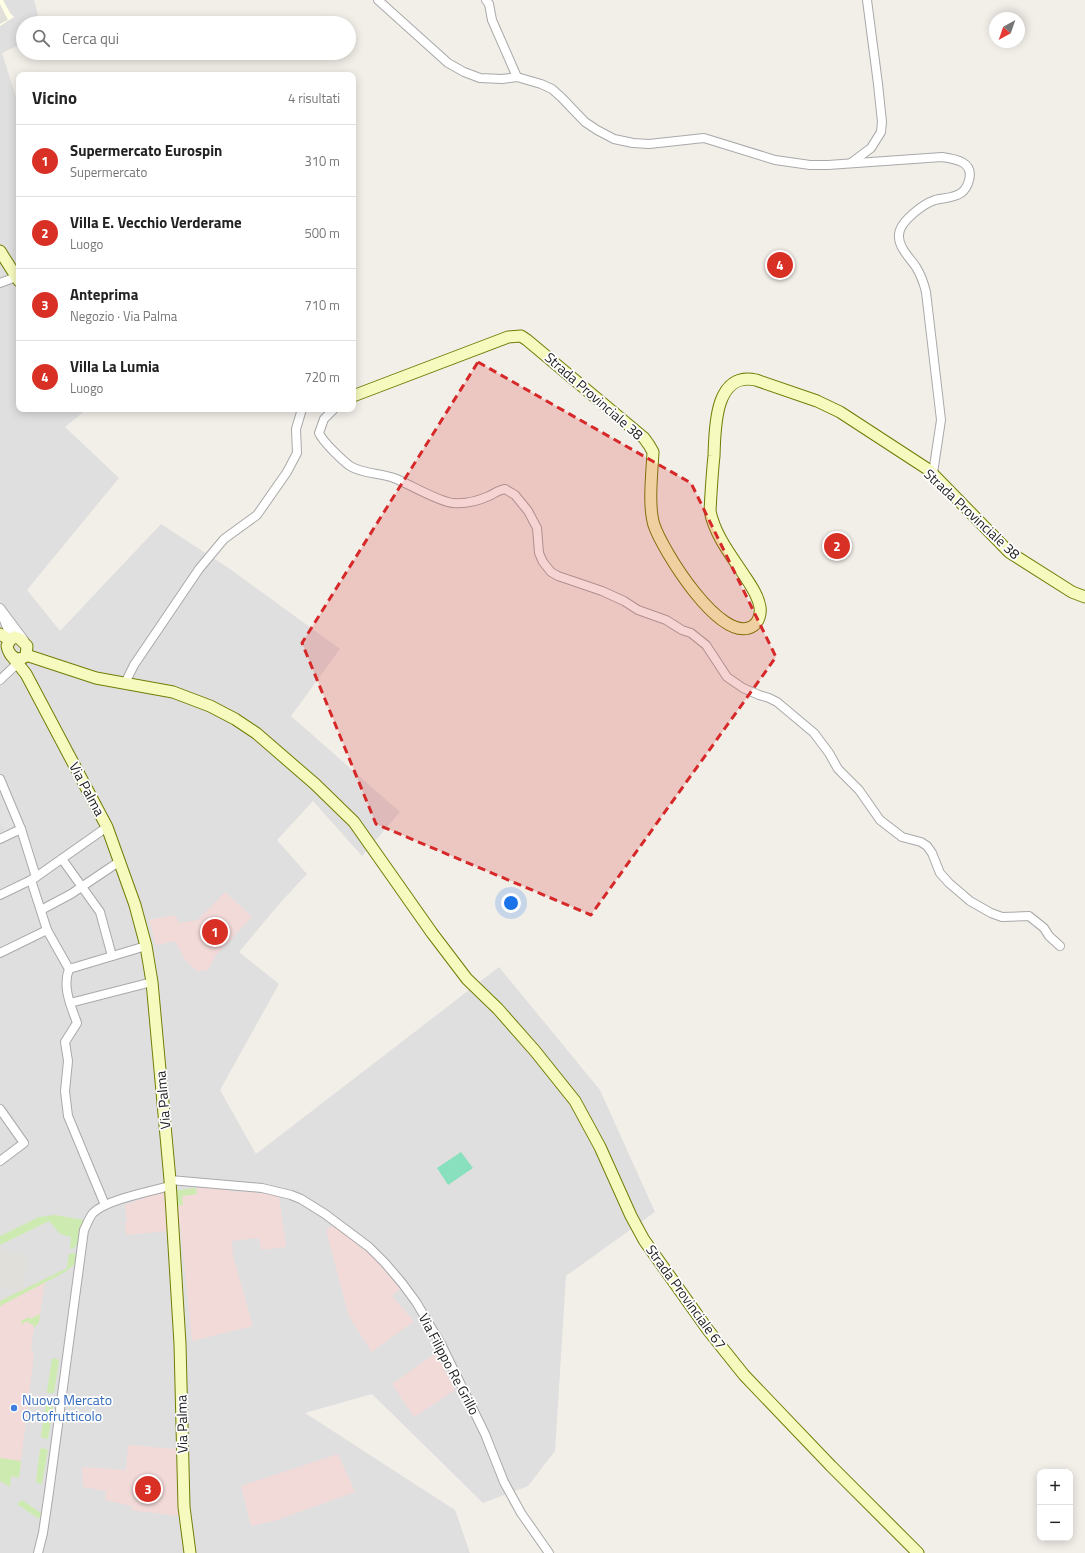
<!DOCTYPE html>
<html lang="it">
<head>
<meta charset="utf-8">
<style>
	:root { --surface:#fff; --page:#f2f2f2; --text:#222; --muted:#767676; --line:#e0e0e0; --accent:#d93025 }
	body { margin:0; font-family:"Titillium Web",sans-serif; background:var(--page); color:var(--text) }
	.controls { position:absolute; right:12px; bottom:12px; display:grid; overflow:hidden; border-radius:8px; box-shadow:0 2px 10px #0003 }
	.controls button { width:36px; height:36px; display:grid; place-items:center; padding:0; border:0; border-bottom:1px solid var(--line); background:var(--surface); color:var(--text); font:20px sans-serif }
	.compass { position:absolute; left:989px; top:12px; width:36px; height:36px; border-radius:50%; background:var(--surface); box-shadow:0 2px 10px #0003; rotate:220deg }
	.you { position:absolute; left:511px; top:903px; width:14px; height:14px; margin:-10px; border:3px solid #fff; border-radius:50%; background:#1a73e8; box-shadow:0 0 0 6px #1a73e833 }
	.badge { display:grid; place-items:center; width:26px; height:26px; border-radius:50%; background:var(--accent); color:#fff; font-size:13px; font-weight:700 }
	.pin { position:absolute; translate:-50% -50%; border:2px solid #fff; box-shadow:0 1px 4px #0006 }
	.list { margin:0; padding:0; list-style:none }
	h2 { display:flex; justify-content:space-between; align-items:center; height:52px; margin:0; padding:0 16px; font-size:17px }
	h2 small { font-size:13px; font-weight:400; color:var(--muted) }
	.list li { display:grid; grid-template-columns:26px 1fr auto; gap:12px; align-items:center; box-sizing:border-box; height:72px; padding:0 16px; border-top:1px solid var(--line) }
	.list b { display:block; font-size:15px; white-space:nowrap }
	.list p { margin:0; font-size:13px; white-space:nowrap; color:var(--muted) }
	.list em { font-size:13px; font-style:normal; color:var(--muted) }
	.icon { flex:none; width:22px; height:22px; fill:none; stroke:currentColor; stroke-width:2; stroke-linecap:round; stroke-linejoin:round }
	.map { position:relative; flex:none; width:1085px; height:1553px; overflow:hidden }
	.search { position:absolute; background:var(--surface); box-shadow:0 2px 10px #0003; left:16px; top:16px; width:340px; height:44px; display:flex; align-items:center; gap:10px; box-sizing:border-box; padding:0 14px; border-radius:22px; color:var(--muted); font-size:15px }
	.panel { position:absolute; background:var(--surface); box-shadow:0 2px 10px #0003; left:16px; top:72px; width:340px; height:340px; border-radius:8px }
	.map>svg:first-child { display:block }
	.residential { fill:#e0dfdf }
	.commercial { fill:#f2dad9 }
	.education { fill:#ffffe5 }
	.airport { fill:#e1dfda }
	.grass { fill:#cdebb0 }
	.pitch { fill:#88e0be }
	.parking { fill:#e2e2e2 }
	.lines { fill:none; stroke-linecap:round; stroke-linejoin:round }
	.street-casing { stroke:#a9a9a9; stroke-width:10 }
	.secondary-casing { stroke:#707d05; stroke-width:13 }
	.street { stroke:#fff; stroke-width:8 }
	.secondary { stroke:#f7fabf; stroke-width:11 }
	.marked { fill:#d62828; fill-opacity:0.2; stroke:#d62828; stroke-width:3; stroke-dasharray:8 5; stroke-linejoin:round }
	.shop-dot { fill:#3f7fe0; stroke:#fff; stroke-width:1.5 }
	.labels { text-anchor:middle; stroke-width:3.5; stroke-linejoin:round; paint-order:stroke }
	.street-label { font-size:14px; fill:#222; stroke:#fff }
	.shop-label { font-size:14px; fill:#366cbe; stroke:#fff; text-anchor:start }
</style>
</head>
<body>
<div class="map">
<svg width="1085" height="1553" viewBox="0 0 1085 1553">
	<rect width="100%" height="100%" fill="#f2efe9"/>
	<polygon class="residential" points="0,0 34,0 40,23 23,23 23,43 2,53 19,106 19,409 87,409 65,427 119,478 27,590 60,631 161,524 230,569 340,649 291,716 400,812 362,856 313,801 277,840 307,874 280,903 239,952 279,984 220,1090 256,1154 499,967 600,1090 655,1212 566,1276 555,1451 528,1486 483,1503 372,1394 305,1413 455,1510 470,1553 0,1553"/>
	<g class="commercial">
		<polygon points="225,892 252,917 216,955 208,970 197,971 186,961 175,941 156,945 149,920 175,915 179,923 198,920"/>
		<polygon points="196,1188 219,1188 236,1192 238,1191 252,1192 279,1196 286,1247 261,1250 259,1238 232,1241 233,1256 253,1326 192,1341 180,1225 177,1222 175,1191 179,1190"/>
		<polygon points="164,1191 169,1231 126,1235 125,1223 127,1221 125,1205"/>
		<polygon points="334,1225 364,1248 379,1262 400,1289 392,1296 414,1321 372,1352 353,1323 348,1313 326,1230"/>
		<polygon points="45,1279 39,1322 34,1328 31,1348 34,1354 19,1478 11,1476 10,1487 0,1481 0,1301"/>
		<polygon points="436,1353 455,1390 414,1417 392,1384"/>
		<polygon points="128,1445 176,1449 179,1516 131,1510 132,1506 105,1500 106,1491 83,1487 82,1467 126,1470"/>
		<polygon points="338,1454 355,1492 274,1521 251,1526 241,1486"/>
	</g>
	<polygon class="education" points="0,0 3,0 10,13 14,17 0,26"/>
	<g class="airport">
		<polygon points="0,4 8,20 0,24"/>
		<polygon points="0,1251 25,1255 26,1263 24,1287 19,1290 0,1287"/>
	</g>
	<g class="grass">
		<polygon points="196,1188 197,1194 182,1196 183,1205 176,1205 175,1191 179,1190"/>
		<path d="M 55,1215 L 84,1220 C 81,1230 82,1247 70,1249 L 71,1237 L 60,1234 L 49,1221 L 0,1245 L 0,1236 L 39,1217 Z"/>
		<polygon points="74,1253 76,1254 76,1263 65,1272 0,1306 0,1301 67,1268 69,1254"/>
		<polygon points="40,1314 39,1322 34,1328 33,1324 30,1324 28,1321 21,1324 21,1321 29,1317 30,1319"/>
		<polygon points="53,1358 59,1360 54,1393 48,1393 47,1391 52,1359"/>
		<polygon points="48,1403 53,1406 48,1439 43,1438 41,1436 46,1405"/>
		<polygon points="42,1448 48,1450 42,1484 37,1483 36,1481 40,1449"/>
		<polygon points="0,1458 21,1461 19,1478 11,1476 10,1487 0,1481"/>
		<polygon points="22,1500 41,1513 39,1519 17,1504"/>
	</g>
	<polygon class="pitch" points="461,1152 473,1168 448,1185 437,1168"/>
	<polygon class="parking" points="0,788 15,823 13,826 4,831 0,822"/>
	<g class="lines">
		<defs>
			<g id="street">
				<path d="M 378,0 L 448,63 L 464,72 L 480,78 L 502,79 L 517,77 L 541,84 L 552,89 L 561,97 L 585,122 L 597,130 L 614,139 L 633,143 L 649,144 L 704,138 L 775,160 L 810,165 L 828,165 L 942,157 C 956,159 974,162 969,180 C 968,185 965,190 961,193 C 954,198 943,198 935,200 C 923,204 899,222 899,235 C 898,247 910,258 916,267 C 921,275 924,284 926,292 L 941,420 L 933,473"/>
				<polyline points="486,0 489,4 492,20 517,77"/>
				<polyline points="851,163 871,148 881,132 882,122 878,84 867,0"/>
				<polyline points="0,283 16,277"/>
				<path d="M 334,409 L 324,419 L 319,433 C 323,442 342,460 350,466 C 363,474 380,473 394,478 C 409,484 439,502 453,503 C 465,504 478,501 489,496 C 495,493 499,490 505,489 L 515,495 L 528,511 L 537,528 L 539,553 L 543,562 L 551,572 L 558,576 L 602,591 L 624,601 L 638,610 L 666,620 L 682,630 L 691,633 L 706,645 L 727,677 L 743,688 L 759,695 L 769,698 L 777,702 L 814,733 L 829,753 L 838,769 L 859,790 L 880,820 L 902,837 L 921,842 L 927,846 L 932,853 L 940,873 L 949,883 L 970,901 L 991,913 L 1002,917 L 1029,916 L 1044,928 L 1049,936 L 1060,946"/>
				<polyline points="0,608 24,640"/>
				<polyline points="2,615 11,638"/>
				<polyline points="0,680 21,660"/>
				<polyline points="125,683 134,665 199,569 224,539 257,515 287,472 297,453 296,429 302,409"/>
				<polyline points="0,779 21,829 36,877 31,880 47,930 69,969"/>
				<polyline points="0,839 21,829"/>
				<polyline points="62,859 100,912 112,956"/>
				<polyline points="36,877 107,827"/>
				<polyline points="0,895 31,880"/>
				<polyline points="41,910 71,894 120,861"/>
				<polyline points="0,953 47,930"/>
				<path d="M 69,969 C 62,987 71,1006 77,1023 L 65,1042 L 68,1061 L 65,1091 L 68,1116 L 105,1205"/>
				<polyline points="69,969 146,946"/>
				<polyline points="70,1003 152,982"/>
				<polyline points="0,1109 24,1143 0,1161"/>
				<polyline points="170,1180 262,1188 291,1195 301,1199 325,1214 369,1247 385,1263 402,1283 416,1302 441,1344 485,1434 504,1482 521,1513 549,1553"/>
				<path d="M 38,1553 L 43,1533 L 49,1492 L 84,1230 C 87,1224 89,1218 93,1213 C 106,1200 151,1191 170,1186"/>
			</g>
			<g id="secondary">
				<polyline points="0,251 19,281"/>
				<path d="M 353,396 L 508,337 L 521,336 L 527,340 L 644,438 L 649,445 L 653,452 C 652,473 648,506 654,525 C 662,549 721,646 753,626 C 759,622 761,613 760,607 C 758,595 750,584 744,575 C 730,554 715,535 710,511 C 711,493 712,474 714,456 C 715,430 714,371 756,380 L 817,401 L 840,412 L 929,470 L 1009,552 L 1072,592 L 1085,597"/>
				<polyline points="0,634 10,640"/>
				<path d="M 15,637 L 20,639 L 27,646 L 26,656 C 17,663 9,656 7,646 L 10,640 Z"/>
				<polyline points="11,655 26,674 107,827 135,905 146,946 152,982 170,1180 180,1344 184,1507 190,1553"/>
				<polyline points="26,655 96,678 173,692 210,706 235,719 256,733 315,784 354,822 432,933 467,979 498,1009 535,1051 575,1101 600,1147 631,1216 644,1240 708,1330 744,1375 831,1466 918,1553"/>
			</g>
		</defs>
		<use href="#street" class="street-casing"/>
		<use href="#secondary" class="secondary-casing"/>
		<use href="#street" class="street"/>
		<use href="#secondary" class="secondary"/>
	</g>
	<path class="marked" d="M 478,362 L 691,483 L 776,657 L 591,915 L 376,824 L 302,643 Z"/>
	<circle class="shop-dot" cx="14" cy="1408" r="4"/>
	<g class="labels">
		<g class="street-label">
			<text transform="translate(594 396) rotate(41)" y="5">Strada Provinciale 38</text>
			<text transform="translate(972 514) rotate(43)" y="5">Strada Provinciale 38</text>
			<text transform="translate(87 789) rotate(62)" y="5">Via Palma</text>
			<text transform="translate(163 1100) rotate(-95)" y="5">Via Palma</text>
			<text transform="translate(686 1297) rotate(54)" y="5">Strada Provinciale 67</text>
			<text transform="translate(449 1364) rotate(62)" y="5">Via Filippo Re Grillo</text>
			<text transform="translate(182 1424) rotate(-91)" y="5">Via Palma</text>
		</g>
		<g class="shop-label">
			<text x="22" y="1405">Nuovo Mercato<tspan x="22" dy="16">Ortofrutticolo</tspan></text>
		</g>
	</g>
</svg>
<div class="controls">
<button>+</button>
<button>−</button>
</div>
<svg class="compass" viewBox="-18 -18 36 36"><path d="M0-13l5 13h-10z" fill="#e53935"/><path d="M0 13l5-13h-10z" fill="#767676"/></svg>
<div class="you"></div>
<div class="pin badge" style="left:215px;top:932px">1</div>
<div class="pin badge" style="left:837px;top:546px">2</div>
<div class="pin badge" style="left:148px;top:1489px">3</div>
<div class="pin badge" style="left:780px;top:265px">4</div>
<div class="search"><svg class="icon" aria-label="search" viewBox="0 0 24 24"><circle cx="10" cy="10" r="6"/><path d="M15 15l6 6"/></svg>Cerca qui</div>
<section class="panel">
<h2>Vicino<small>4 risultati</small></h2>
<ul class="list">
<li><span class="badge">1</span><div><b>Supermercato Eurospin</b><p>Supermercato</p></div><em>310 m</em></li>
<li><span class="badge">2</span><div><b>Villa E. Vecchio Verderame</b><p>Luogo</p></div><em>500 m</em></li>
<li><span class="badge">3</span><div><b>Anteprima</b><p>Negozio · Via Palma</p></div><em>710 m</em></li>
<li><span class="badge">4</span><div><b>Villa La Lumia</b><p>Luogo</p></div><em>720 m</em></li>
</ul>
</section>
</div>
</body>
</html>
